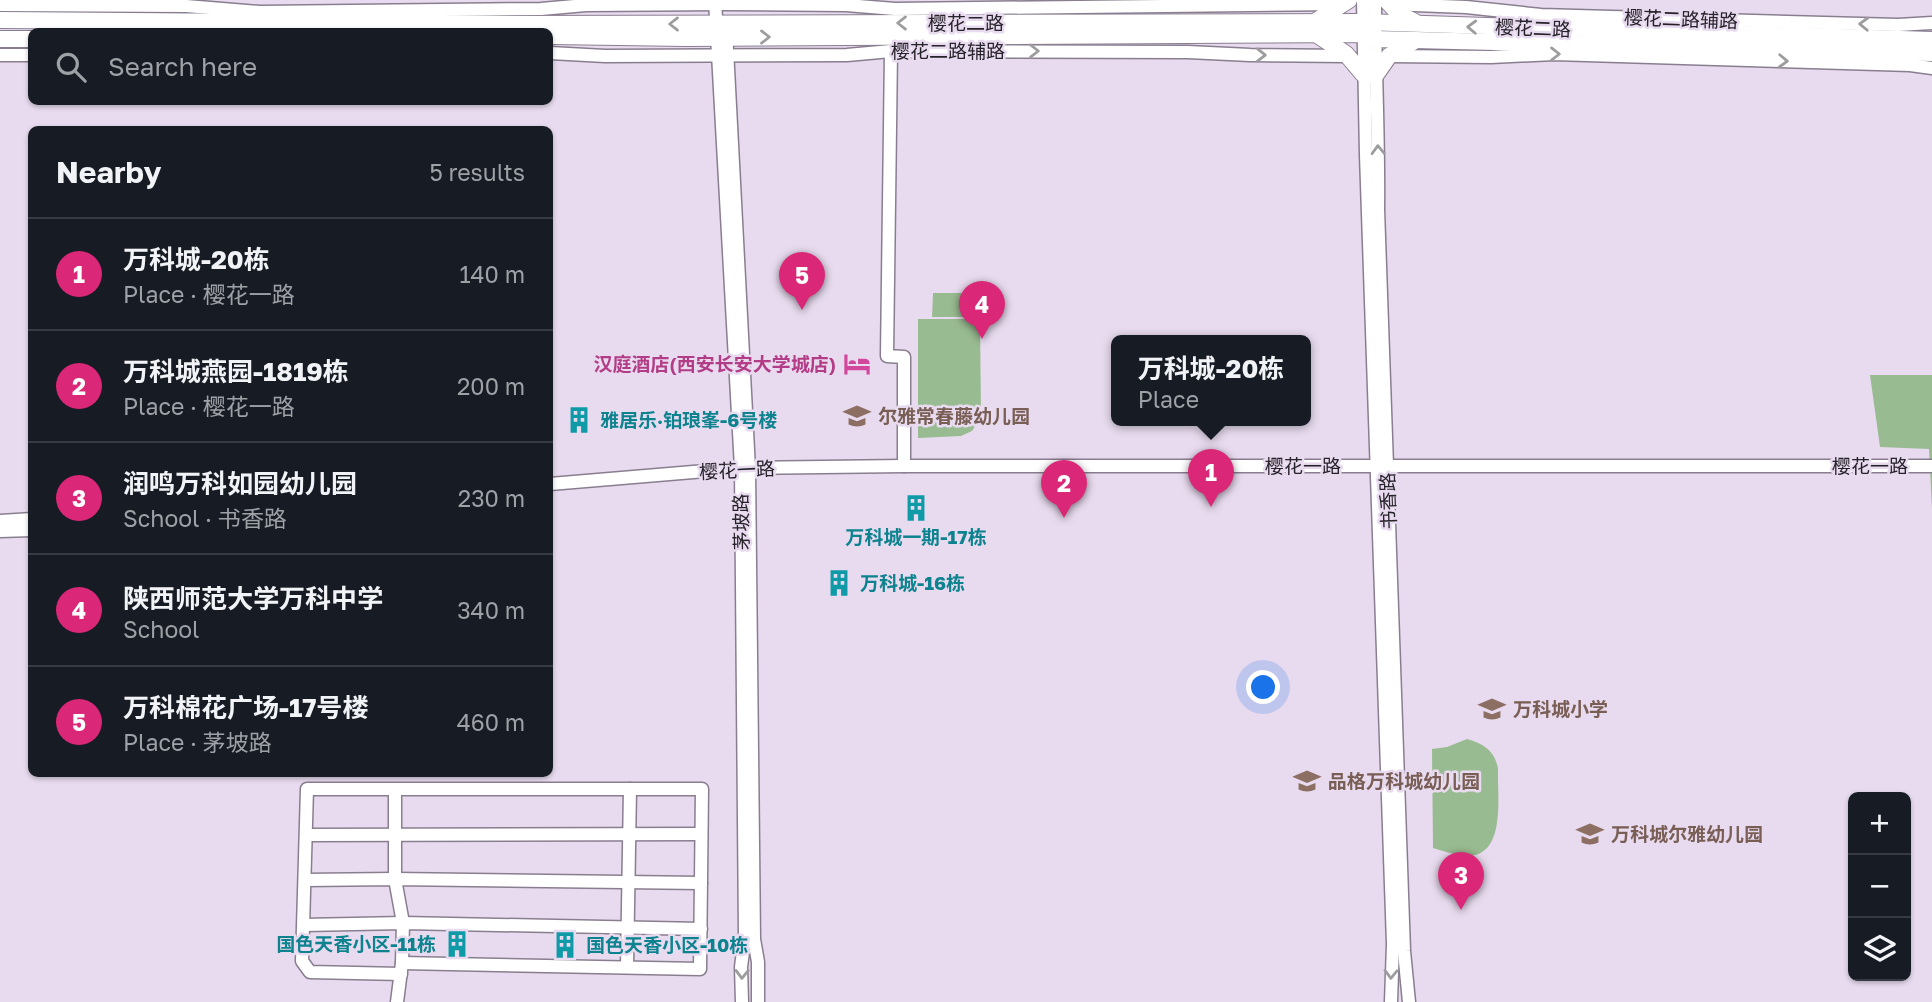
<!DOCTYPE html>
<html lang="en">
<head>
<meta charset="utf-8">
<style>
	:root { --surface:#171b24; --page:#20242c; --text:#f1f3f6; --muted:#9ea1a6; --line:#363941; --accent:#db2777 }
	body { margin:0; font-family:"Golos Text","Noto Sans SC",sans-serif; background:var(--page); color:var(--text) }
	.controls { position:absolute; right:21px; bottom:21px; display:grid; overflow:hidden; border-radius:10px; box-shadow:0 2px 5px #0004 }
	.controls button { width:63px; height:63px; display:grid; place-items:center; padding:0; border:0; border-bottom:2px solid var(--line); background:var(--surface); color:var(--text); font:35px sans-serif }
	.you { position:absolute; left:1264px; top:688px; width:24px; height:24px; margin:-18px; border:5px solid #fff; border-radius:50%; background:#1a73e8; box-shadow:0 0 0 10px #1a73e833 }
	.badge { display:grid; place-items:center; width:46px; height:46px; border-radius:50%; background:var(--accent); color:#fff; font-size:23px; font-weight:700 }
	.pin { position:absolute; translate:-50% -58px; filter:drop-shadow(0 2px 4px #0008) }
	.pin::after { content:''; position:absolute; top:37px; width:24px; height:21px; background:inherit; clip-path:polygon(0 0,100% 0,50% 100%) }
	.popup { position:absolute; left:1111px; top:335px; width:200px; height:91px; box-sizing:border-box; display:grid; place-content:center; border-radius:10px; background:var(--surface); filter:drop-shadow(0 2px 5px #0005); font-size:23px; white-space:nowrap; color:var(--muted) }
	.popup b { font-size:26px; color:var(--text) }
	.popup::after { content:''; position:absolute; left:50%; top:100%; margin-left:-14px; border:14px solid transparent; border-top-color:var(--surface) }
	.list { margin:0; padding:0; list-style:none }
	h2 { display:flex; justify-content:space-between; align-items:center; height:91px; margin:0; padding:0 28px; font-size:30px }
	h2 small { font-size:23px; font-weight:400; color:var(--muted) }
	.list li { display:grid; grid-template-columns:46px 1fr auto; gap:21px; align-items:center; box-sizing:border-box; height:112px; padding:0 28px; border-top:2px solid var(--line) }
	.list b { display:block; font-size:26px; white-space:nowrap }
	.list p { margin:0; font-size:23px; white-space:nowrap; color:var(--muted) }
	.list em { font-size:23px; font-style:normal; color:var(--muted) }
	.icon { flex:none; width:38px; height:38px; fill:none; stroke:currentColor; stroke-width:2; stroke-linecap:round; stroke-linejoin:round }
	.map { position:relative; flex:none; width:1932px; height:1002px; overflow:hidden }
	.search { position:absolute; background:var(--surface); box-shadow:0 2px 5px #0004; left:28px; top:28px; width:525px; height:77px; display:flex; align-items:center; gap:18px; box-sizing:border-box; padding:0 24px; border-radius:10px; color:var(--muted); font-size:26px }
	.panel { position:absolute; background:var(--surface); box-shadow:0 2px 5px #0004; left:28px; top:126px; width:525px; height:651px; border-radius:10px }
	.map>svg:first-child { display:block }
	.green { fill:#99bb91 }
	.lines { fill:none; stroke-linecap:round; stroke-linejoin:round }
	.minor-casing { stroke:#897e90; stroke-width:15 }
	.major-casing { stroke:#897e90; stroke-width:18 }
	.minor { stroke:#fff; stroke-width:12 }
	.major { stroke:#fff; stroke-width:16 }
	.oneway { stroke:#9d9c9f }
	.labels { text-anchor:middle; stroke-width:5; stroke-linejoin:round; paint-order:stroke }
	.street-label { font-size:19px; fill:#262229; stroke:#e8dbef }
	.hotel-label { font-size:19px; font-weight:bold; fill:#b23c85; stroke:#e8dbef; text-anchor:end }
	.education-label { font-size:19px; font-weight:bold; fill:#785e54; stroke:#e8dbef; text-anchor:start }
	.culture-label { font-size:19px; font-weight:bold; fill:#0d838f; stroke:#e8dbef; text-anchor:start }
</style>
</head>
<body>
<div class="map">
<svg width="1932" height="1002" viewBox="0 0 1932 1002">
	<rect width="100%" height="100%" fill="#e8dbef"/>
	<g class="green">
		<polygon points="933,293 974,293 974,317 932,317"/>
		<polygon points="918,319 980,319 981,417 972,431 961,436 918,438"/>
		<polygon points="1870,375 1932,375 1932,509 1929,449 1880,447"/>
		<path d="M 1467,739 C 1484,744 1494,750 1498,768 C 1497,796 1507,857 1466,856 C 1455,855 1443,851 1433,848 L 1432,749 L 1447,747 Z"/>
	</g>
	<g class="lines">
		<defs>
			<g id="minor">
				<polyline points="715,0 741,468 745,936 741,967 742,1002"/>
				<polyline points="1363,0 1366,155 1393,944 1391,1002"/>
				<path d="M 1375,0 C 1375,70 1379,139 1378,209 L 1404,951 L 1409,1002"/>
				<polyline points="1389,4 1466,7 1541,15 1898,25 1932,23"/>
				<polyline points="0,5 186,6 260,12 541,9 586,5 724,4 846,5 895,9 1342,4"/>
				<polyline points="726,30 749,469 754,939 758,962 758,1002"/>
				<polyline points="891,51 887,356 904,357 904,466"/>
				<polyline points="550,53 605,56 847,55 891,51 1188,52 1250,55 1347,56"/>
				<polyline points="0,55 32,55"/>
				<polyline points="1390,56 1491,57 1554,54 1910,65 1932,68"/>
				<polyline points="550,484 741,468 904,466 1932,466"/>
				<polyline points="0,521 32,519"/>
				<polyline points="0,531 32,530"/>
				<polyline points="395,790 395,879 403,923 402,963 397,1002"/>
				<polyline points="306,835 701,834"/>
				<polyline points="305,880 395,879 701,883"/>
				<polyline points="304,925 403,923 701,929"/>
				<polyline points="402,963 700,969 702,789 630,789"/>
				<polyline points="401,974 310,972 302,961 307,789 630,789 627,966"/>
			</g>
			<g id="major">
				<polyline points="1386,0 1399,14 1415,22"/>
				<polyline points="0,20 507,24 1363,22 1932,40"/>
				<polyline points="1316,21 1349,0"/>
				<polyline points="1316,34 1346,54 1363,74"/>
				<polyline points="550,36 686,38 1362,34 1373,39 1932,53"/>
				<polyline points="0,39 32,39"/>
				<polyline points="1375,76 1389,56 1416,40"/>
			</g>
		</defs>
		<use href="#minor" class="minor-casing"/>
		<use href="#major" class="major-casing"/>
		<use href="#minor" class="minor"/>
		<use href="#major" class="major"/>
	</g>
	<defs><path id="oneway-chevron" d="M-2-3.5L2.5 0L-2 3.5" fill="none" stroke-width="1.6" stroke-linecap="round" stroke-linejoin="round" transform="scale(1.75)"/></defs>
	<g class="oneway">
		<use href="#oneway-chevron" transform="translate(902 23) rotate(180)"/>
		<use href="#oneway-chevron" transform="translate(674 24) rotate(180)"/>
		<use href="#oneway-chevron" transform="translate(1864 24) rotate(-178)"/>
		<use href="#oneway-chevron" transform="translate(1472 27) rotate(-178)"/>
		<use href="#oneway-chevron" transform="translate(765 37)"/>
		<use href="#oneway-chevron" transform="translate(1034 51)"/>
		<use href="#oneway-chevron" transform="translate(1555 54)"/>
		<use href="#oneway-chevron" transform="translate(1261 55) rotate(1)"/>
		<use href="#oneway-chevron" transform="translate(1783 61) rotate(2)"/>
		<use href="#oneway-chevron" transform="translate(1378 150) rotate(-92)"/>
		<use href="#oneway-chevron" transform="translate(742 974) rotate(91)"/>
		<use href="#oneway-chevron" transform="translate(1391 974) rotate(92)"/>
	</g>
	<defs>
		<symbol id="hotel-bare" viewBox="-9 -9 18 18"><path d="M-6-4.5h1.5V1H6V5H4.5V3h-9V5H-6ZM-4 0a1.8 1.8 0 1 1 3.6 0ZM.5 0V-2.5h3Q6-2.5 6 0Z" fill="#d1479c" stroke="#e8dbef" stroke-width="2.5" paint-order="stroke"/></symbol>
		<symbol id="school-bare" viewBox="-9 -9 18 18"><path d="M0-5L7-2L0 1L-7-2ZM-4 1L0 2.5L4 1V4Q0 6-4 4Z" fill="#8d6e63" stroke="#e8dbef" stroke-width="2.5" paint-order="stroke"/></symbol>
		<symbol id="building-bare" viewBox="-9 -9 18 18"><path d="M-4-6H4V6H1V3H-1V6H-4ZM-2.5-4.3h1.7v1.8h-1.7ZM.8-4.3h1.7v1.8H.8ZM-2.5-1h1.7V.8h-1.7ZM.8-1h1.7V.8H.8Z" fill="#0f9aa8" stroke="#e8dbef" stroke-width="2.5" paint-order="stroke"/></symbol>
	</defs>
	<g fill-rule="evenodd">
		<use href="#hotel-bare" x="838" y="345" width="38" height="38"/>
		<use href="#school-bare" x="838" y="397" width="38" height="38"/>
		<use href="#building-bare" x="560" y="401" width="38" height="38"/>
		<use href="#building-bare" x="897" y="489" width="38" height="38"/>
		<use href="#building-bare" x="820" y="564" width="38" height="38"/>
		<use href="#school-bare" x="1473" y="690" width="38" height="38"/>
		<use href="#school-bare" x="1288" y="762" width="38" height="38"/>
		<use href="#school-bare" x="1571" y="815" width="38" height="38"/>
		<use href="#building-bare" x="438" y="925" width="38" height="38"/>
		<use href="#building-bare" x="546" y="926" width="38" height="38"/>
	</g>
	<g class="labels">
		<g class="street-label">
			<text transform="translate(1681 19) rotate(2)" y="7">樱花二路辅路</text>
			<text x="966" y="30">樱花二路</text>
			<text transform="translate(1533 28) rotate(2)" y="7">樱花二路</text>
			<text x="948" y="58">樱花二路辅路</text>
			<text x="1303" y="473">樱花一路</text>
			<text x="1870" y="473">樱花一路</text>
			<text transform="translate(737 470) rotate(-3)" y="7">樱花一路</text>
			<text transform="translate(1388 501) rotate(-92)" y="7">书香路</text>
			<text transform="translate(741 522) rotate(-91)" y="7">茅坡路</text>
		</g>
		<g class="hotel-label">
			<text x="836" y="371">汉庭酒店(西安长安大学城店)</text>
		</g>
		<g class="education-label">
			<text x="878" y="423">尔雅常春藤幼儿园</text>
			<text x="1513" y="716">万科城小学</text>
			<text x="1328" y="788">品格万科城幼儿园</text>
			<text x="1611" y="841">万科城尔雅幼儿园</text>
		</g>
		<g class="culture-label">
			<text x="600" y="427">雅居乐·铂琅峯-6号楼</text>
			<text x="916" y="544" text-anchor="middle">万科城一期-17栋</text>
			<text x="860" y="590">万科城-16栋</text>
			<text x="436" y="951" text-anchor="end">国色天香小区-11栋</text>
			<text x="586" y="952">国色天香小区-10栋</text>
		</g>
	</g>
</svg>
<div class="controls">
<button>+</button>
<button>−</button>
<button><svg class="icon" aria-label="layers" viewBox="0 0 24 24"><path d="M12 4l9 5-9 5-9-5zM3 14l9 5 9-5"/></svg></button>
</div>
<div class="you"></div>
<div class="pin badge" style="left:1211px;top:507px">1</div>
<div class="popup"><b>万科城-20栋</b>Place</div>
<div class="pin badge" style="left:1064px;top:518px">2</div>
<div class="pin badge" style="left:1461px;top:910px">3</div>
<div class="pin badge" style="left:982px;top:339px">4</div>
<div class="pin badge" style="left:802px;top:310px">5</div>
<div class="search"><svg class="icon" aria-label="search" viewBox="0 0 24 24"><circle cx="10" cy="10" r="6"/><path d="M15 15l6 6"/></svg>Search here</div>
<section class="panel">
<h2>Nearby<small>5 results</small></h2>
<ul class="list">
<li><span class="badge">1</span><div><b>万科城-20栋</b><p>Place · 樱花一路</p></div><em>140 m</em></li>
<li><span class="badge">2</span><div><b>万科城燕园-1819栋</b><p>Place · 樱花一路</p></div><em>200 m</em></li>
<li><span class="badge">3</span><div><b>润鸣万科如园幼儿园</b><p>School · 书香路</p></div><em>230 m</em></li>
<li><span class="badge">4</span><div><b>陕西师范大学万科中学</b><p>School</p></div><em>340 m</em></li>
<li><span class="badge">5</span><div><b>万科棉花广场-17号楼</b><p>Place · 茅坡路</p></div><em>460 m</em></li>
</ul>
</section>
</div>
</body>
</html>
